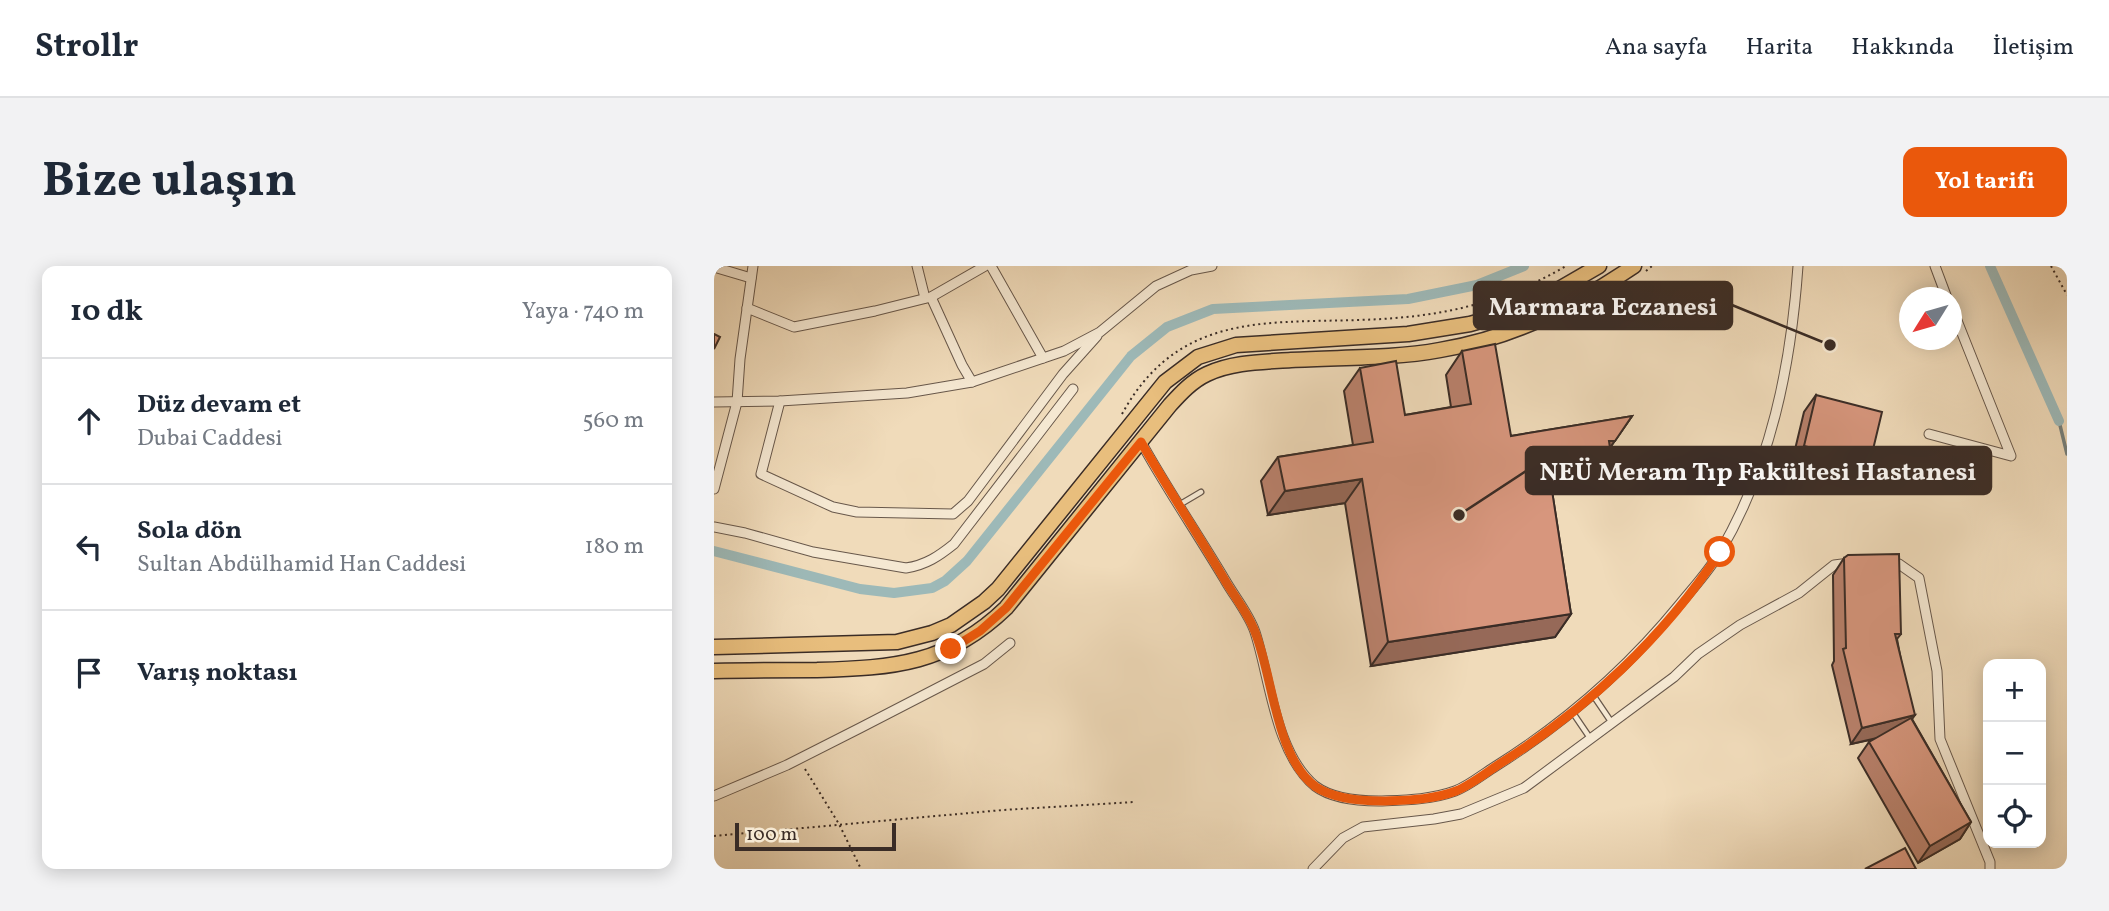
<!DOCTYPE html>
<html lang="tr">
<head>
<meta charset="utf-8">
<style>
	:root { --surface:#fff; --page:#f2f2f3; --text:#1f2937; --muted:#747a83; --line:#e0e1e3; --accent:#ea580c }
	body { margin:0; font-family:Vollkorn,serif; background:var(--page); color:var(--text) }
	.controls { position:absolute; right:21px; bottom:21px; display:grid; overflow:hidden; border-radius:14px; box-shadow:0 4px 18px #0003 }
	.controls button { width:63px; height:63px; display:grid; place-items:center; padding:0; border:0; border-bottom:2px solid var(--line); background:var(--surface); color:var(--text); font:35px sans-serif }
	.compass { position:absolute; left:1185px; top:21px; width:63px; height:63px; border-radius:50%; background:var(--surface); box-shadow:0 4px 18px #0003; rotate:233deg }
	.scale { position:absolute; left:21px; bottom:18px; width:161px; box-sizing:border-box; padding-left:7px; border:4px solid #3a2c26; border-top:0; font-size:19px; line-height:24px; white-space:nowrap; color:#3a2c26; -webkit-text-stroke:5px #f5e8d2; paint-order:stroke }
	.stop { position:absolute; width:21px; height:21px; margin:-16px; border:5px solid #ea580c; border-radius:50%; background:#fff }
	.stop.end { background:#ea580c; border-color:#fff; box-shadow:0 2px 7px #0008 }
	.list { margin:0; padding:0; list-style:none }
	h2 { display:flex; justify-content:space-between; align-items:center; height:91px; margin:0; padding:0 28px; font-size:30px }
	h2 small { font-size:23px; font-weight:400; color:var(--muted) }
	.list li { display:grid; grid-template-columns:46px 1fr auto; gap:21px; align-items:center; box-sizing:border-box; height:126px; padding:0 28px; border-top:2px solid var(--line) }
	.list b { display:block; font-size:26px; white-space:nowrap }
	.list p { margin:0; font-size:23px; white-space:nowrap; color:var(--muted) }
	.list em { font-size:23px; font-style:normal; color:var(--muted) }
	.icon { flex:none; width:38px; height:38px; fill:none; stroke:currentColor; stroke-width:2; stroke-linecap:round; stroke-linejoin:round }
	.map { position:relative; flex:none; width:1353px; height:603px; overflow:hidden; border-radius:14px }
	header { display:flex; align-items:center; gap:42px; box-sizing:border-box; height:98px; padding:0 35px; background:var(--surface); border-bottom:2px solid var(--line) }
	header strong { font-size:33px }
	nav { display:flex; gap:38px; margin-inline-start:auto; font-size:24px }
	.intro { display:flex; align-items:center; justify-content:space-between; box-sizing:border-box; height:168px; padding:0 42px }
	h1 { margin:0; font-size:49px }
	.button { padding:18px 32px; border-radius:14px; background:var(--accent); color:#fff; font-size:24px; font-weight:700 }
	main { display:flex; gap:42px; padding:0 42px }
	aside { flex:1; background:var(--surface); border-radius:14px; box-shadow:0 4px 18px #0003 }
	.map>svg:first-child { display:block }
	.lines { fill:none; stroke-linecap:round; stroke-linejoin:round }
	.stream { stroke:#75817e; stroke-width:3.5 }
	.canal { stroke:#9db9b8; stroke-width:10 }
	.service-casing { stroke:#68584b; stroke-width:7 }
	.minor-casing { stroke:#68584b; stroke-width:11 }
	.primary-casing { stroke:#3a2c26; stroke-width:17 }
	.path { stroke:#3a2c26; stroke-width:2; stroke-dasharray:2 3.5; stroke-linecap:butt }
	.service { stroke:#f5e8d2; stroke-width:4.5 }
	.minor { stroke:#f5e8d2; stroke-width:9 }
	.primary { stroke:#e8be7d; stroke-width:14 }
	.wall { fill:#b9816c; stroke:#3a2c26; stroke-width:2 }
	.shaded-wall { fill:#966958; stroke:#3a2c26; stroke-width:2 }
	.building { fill:#d7967d; stroke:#3a2c26; stroke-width:2 }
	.route { stroke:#ea580c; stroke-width:9 }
	.leader { fill:none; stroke:#3a2c26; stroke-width:2.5 }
	.callout-dot { fill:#3a2c26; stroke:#f5e8d2; stroke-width:2.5 }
	.callout { fill:#3a2c26; stroke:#3a2c26; stroke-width:2.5 }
	.callout-label { font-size:26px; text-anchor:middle; font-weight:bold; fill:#fff }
</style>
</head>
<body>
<header>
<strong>Strollr</strong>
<nav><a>Ana sayfa</a><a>Harita</a><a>Hakkında</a><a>İletişim</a></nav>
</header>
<div class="intro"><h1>Bize ulaşın</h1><a class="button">Yol tarifi</a></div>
<main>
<aside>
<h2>10 dk<small>Yaya · 740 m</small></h2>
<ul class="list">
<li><svg class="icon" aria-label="ahead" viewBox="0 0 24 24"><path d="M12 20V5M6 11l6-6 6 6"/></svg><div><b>Düz devam et</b><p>Dubai Caddesi</p></div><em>560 m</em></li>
<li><svg class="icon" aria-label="left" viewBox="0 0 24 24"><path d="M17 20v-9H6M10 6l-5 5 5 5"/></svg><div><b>Sola dön</b><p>Sultan Abdülhamid Han Caddesi</p></div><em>180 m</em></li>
<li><svg class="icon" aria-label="arrive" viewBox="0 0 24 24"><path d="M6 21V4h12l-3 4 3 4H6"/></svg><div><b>Varış noktası</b></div></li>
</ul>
</aside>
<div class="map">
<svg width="1353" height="603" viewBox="0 0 1353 603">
	<rect width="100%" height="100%" fill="#f0dbba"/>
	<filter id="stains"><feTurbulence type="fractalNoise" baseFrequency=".00286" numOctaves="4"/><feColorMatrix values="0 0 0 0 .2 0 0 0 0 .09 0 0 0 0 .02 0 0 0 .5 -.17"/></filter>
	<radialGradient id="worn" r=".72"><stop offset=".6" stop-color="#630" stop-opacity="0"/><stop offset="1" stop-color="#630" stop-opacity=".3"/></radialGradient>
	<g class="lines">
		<polyline class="stream" points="1345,155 1353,188"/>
		<g class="canal">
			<polyline points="1276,0 1345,155"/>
			<polyline points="0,285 146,323 180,327 218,322 231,315 253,295 417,90 453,61 499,43 694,33 763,19 810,0"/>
		</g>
		<defs>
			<g id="service">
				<polyline points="465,239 487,226"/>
				<polyline points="879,429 898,457"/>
				<polyline points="859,447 876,472"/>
			</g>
			<g id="minor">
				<polyline points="203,0 211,32"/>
				<polyline points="277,0 329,92"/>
				<polyline points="1221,0 1233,32"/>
				<polyline points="0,1 37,12"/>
				<polyline points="217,31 248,99 258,116"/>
				<polyline points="33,42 80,61 161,45 217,31 271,0"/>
				<polyline points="66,135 47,208 119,241 143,246 239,248 254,235 349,108 383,70"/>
				<polyline points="0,136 66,135 193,127 258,116 350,85 386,66 442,20 477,4 498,0"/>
				<polyline points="1215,168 1297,190 1238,42"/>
				<path d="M 427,176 C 453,223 483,267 511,314 C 520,330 535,348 541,366 C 556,412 561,487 601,520 C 617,532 645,535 665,535 C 691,534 716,534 741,525 C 755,520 769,508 782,500 C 852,456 913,403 966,338 C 979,322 995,305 1006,286 C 1057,199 1077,100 1084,0"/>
				<polyline points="0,223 23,136 26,93 39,0"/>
				<path d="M 0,261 L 31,267 L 99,286 L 192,302 C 212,299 225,290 240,278 L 359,123"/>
				<polyline points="1174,297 1185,298 1205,312 1223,405 1226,473 1276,596 1276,603"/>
				<polyline points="0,530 73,499 146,462 270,398 296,377"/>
				<polyline points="599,603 629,572 649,561 720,553 747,548 810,522 960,411 984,388 1026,359 1085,327 1120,299 1136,297"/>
			</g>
			<g id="primary">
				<polyline points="0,381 183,376 218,367 237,359 270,336 284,323 451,116 484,91 522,79 694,68 756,58 784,50 833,30 885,0"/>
				<path d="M 0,405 C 34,404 69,404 103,404 C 180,402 234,398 292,342 L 456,139 C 467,127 478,115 493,108 C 518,96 549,96 577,94 C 626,91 677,93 726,84 C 798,72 860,41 920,0"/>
			</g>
		</defs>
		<use href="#service" class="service-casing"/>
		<use href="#minor" class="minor-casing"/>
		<use href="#primary" class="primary-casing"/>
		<g class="path">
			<polyline points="1337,0 1353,29"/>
			<polyline points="932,5 938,0"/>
			<path d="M 408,148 C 472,31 580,63 692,51 C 748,46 803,29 852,0"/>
			<polyline points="91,503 125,558 147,603"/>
			<polyline points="0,570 289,544 420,536"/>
		</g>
		<use href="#service" class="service"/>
		<use href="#minor" class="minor"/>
		<use href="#primary" class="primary"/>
	</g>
	<g class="wall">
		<polygon points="748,85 797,170 918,150 879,206 836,212 857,348 841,371 657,400 631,237 554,249 547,215 564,191 639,179 630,125 646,102 691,149 737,141 732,109"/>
		<polygon points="1102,129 1144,213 1078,196 1090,146"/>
		<polygon points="1130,292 1187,368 1183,373 1198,453 1257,556 1246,573 1204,597 1144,492 1155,476 1160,473 1137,478 1118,399 1120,395 1119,309"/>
	</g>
	<g class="shaded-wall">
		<polygon points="918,150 879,206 816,215 833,192 895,175"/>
		<polygon points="1090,180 1156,196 1144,213 1078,196"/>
		<polygon points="648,213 631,237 554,249 571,225"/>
		<polygon points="857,348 841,371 657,400 674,376"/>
		<polygon points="1201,449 1189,466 1137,478 1148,462"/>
		<polygon points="1257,556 1246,573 1204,597 1216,580"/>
	</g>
	<g class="building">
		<polygon points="0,68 6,71 0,83"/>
		<polygon points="781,78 797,170 918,150 901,175 895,175 896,182 833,192 857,348 674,376 648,213 571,225 564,191 659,176 646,102 682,95 691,149 757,138 748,85"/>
		<polygon points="1102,129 1168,146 1156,196 1090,180"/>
		<polygon points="1185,288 1187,368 1181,368 1201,449 1148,462 1129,383 1132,382 1130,292 1134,289"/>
		<polygon points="1197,452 1257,556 1216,580 1155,476"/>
		<polygon points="1191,582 1202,603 1151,603"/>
	</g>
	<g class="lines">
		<path class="route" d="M 237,383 L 266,365 L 292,342 L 427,176 C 454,223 484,268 512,316 C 521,331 532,345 539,361 C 559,404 560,491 602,521 C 620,533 648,535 669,535 C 694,534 718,534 742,525 C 757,519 773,506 787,497 C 873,443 950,371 1006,286"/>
	</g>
	<path class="leader" d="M1116 79L1018 39M745 249L812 205"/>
	<g class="callout-dot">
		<circle cx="1116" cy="79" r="7"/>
		<circle cx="745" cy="249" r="7"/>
	</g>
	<g class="callout">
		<rect x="760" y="16" width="258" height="47" rx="7"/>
		<rect x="812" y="181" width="465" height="47" rx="7"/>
	</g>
	<g class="callout-label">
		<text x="889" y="49">Marmara Eczanesi</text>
		<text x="1044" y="214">NEÜ Meram Tıp Fakültesi Hastanesi</text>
	</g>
	<rect width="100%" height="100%" filter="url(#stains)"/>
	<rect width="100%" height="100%" fill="url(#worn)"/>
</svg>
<div class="controls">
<button>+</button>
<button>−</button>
<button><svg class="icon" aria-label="locate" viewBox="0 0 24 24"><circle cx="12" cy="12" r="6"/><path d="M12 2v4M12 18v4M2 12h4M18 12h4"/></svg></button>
</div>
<svg class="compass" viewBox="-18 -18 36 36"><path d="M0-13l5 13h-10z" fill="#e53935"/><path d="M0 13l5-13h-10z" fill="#747a83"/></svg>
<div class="scale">100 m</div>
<div class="stop" style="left:1006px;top:286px"></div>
<div class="stop end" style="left:237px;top:383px"></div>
</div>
</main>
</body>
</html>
